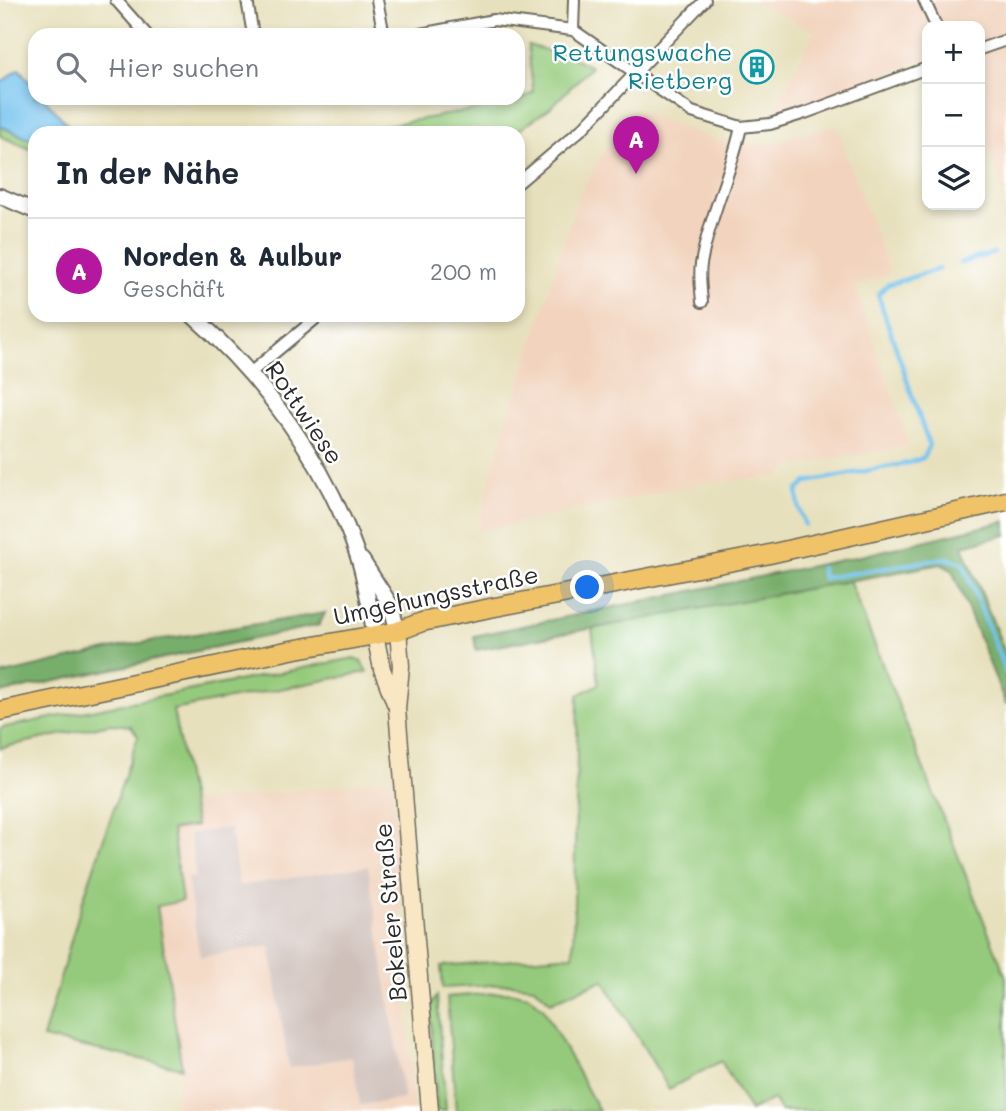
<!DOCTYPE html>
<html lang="de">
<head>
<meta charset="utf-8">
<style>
	:root { --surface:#fff; --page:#f6f6f7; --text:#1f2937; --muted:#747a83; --line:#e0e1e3; --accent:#b5179e }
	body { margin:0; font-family:Mali,sans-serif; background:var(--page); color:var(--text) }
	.controls { position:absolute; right:21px; top:21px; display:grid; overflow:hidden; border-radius:14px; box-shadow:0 4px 10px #0003 }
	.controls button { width:63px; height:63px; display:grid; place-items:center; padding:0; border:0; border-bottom:2px solid var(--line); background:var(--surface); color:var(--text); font:35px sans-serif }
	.you { position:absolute; left:588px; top:588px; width:24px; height:24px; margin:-18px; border:5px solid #fff; border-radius:50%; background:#1a73e8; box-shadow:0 0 0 10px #1a73e833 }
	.badge { display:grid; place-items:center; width:46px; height:46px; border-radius:50%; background:var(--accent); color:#fff; font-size:23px; font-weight:700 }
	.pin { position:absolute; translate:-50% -58px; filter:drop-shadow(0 2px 4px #0008) }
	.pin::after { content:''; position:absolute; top:37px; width:24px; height:21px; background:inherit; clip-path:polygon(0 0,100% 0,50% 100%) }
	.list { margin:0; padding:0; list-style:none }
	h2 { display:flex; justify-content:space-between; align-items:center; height:91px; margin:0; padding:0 28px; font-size:30px }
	h2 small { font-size:23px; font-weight:400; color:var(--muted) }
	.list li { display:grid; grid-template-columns:46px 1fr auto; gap:21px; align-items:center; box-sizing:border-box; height:105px; padding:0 28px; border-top:2px solid var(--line) }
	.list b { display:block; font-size:26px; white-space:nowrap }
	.list p { margin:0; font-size:23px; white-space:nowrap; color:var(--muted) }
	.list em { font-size:23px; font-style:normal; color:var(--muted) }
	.icon { flex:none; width:38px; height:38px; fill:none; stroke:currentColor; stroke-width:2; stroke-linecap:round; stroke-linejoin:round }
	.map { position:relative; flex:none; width:1006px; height:1111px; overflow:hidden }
	.search { position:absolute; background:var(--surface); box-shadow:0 4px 10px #0003; left:28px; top:28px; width:497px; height:77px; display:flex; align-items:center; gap:18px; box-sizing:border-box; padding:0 24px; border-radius:21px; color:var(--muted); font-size:26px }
	.panel { position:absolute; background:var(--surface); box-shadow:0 4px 10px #0003; left:28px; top:126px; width:497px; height:196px; border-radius:21px }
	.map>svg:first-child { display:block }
	.built { fill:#f2d4be }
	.industrial { fill:#cfc0ba }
	.green { fill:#95ca7c; stroke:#607a54; stroke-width:2 }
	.forest { fill:#78ae6c; stroke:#526c4c; stroke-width:2 }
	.water { fill:#73c2ee; stroke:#4f768c; stroke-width:2 }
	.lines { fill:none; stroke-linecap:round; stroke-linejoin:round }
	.stream { stroke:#73c2ee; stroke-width:4.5 }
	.minor-casing { stroke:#6d6a5e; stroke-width:14 }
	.tertiary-casing { stroke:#6d6a5e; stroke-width:18 }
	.secondary-casing { stroke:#6d6a5e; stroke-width:19 }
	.primary-casing { stroke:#6d6a5e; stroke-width:21 }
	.minor { stroke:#fff; stroke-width:10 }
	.tertiary { stroke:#fff; stroke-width:14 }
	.secondary { stroke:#f9e7c3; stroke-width:16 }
	.primary { stroke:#f0c369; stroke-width:18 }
	.labels { text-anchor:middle; stroke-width:5; stroke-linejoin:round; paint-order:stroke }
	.culture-label { font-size:24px; fill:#0d838f; stroke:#fff; text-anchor:end }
	.street-label { font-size:24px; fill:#2b2b2b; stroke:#fff }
</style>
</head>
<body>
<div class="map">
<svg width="1006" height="1111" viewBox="0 0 1006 1111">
	<rect width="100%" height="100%" fill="#fff"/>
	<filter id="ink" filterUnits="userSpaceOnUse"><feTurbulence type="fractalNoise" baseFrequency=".0143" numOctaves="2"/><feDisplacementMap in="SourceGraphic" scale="14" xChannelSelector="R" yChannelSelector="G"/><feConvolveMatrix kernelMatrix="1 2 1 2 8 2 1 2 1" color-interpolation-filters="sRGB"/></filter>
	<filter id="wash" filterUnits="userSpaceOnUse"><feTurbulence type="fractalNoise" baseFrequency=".00686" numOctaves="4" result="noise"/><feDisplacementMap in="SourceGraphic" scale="28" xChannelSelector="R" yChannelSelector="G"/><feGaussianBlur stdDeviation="1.57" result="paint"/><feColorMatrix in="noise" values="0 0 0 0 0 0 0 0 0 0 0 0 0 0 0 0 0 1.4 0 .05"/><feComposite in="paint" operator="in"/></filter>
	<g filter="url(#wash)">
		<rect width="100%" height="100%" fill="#e7e0bc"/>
		<g class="built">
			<polygon points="753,0 1006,0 1006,199 980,127 980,26 927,26 927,59 802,105 772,113 814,32"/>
			<polygon points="638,110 717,141 767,144 836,125 890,274 855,287 910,446 790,466 779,477 707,482 477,532 493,467 577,201 599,158"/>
			<polygon points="392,779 414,1111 173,1111 182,1067 157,905 182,900 172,830 195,825 192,803"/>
		</g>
		<polygon class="industrial" points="230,828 239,886 368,866 404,1099 360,1105 352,1057 289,1068 270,946 200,957 187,878 196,877 190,834"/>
		<g class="green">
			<polygon points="528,45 574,58 591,67 551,107 515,133 343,133 518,102 533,92"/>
			<polygon points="0,126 35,141 35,151 0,136"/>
			<polygon points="849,580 1006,977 1006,1111 780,1111 773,1099 750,1111 721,1061 669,1089 603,980 551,1002 534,987 510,984 443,988 441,966 573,955 578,695 599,684 592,629"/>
			<polygon points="354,658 361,661 367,672 173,710 196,826 172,830 182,901 157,906 182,1068 43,1038 80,909 138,736 131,726 110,724 0,748 0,728"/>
			<polygon points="509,992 529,996 543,1008 599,1111 456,1111 447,997"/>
			<polygon points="437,996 446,1111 437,1111 430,1006"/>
		</g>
		<g class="forest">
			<polygon points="1006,521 1006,535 963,546 1006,655 1006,705 952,570 941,564 476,650 474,636 865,555"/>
			<polygon points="325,613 319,625 0,693 0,675 128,645"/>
		</g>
		<polygon class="water" points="19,69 35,88 35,98 44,98 75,133 35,133 35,141 0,126 0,84"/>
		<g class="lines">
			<g class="stream">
				<polyline points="960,263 994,253"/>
				<polyline points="805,525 799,508 797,491 807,482 908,463 923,458 929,445 878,295 887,285 939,269"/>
				<polyline points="821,568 823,578 946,558 963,563 1006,673"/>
			</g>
		</g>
	</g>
	<g filter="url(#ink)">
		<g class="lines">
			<defs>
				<g id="minor">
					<polyline points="116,0 147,35"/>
					<polyline points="247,0 253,35"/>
					<polyline points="377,0 384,35"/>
					<polyline points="924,0 936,26"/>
					<polyline points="573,30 574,0"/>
					<polyline points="415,35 494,20 573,30 692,112 741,127 770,124 805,113 927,68"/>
					<polyline points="980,49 1006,40"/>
					<polyline points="518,183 583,128 705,0"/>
					<path d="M 702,302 C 701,289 699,276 701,264 C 709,217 731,174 741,127"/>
					<polyline points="250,373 320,315"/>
				</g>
				<g id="tertiary">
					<polyline points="0,196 35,211"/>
					<path d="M 192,315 C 263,378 325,461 356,551 C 366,578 369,608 375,635"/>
					<polyline points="362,560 390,604 398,631"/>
				</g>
				<g id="secondary">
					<polyline points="398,631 401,666 397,709 430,1111"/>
					<polyline points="375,635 382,669 395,703"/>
				</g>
				<polyline id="primary" points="0,711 291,650 398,631 422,622 490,608 765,555 1006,501"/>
			</defs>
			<use href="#minor" class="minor-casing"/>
			<use href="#tertiary" class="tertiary-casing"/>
			<use href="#secondary" class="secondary-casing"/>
			<use href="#primary" class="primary-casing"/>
			<use href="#minor" class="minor"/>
			<use href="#tertiary" class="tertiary"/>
			<use href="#secondary" class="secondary"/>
			<use href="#primary" class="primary"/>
		</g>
	</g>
	<defs>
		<symbol id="building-ring" viewBox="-11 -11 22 22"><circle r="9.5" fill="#fff" stroke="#0f9aa8" stroke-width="1.5"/><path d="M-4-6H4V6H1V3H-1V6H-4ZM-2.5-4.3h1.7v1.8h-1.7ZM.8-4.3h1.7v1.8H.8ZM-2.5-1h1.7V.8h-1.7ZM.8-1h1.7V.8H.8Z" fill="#0f9aa8"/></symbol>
	</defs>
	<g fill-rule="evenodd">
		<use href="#building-ring" x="738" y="48" width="38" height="38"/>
	</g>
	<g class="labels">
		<g class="culture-label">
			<text x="732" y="61">Rettungswache<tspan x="732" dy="28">Rietberg</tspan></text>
		</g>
		<g class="street-label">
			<text transform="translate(304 413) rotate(56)" y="8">Rottwiese</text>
			<text transform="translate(436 596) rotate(-12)" y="8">Umgehungsstraße</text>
			<text transform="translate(391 912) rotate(-95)" y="8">Bokeler Straße</text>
		</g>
	</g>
</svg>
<div class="controls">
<button>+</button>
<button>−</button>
<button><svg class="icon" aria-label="layers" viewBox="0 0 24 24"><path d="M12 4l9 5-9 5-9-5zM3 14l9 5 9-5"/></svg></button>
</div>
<div class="you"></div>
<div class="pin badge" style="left:636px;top:174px">A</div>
<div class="search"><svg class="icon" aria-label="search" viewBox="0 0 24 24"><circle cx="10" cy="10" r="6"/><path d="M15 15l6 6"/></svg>Hier suchen</div>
<section class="panel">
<h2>In der Nähe<small></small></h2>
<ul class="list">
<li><span class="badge">A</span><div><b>Norden &amp; Aulbur</b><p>Geschäft</p></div><em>200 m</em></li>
</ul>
</section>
</div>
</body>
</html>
